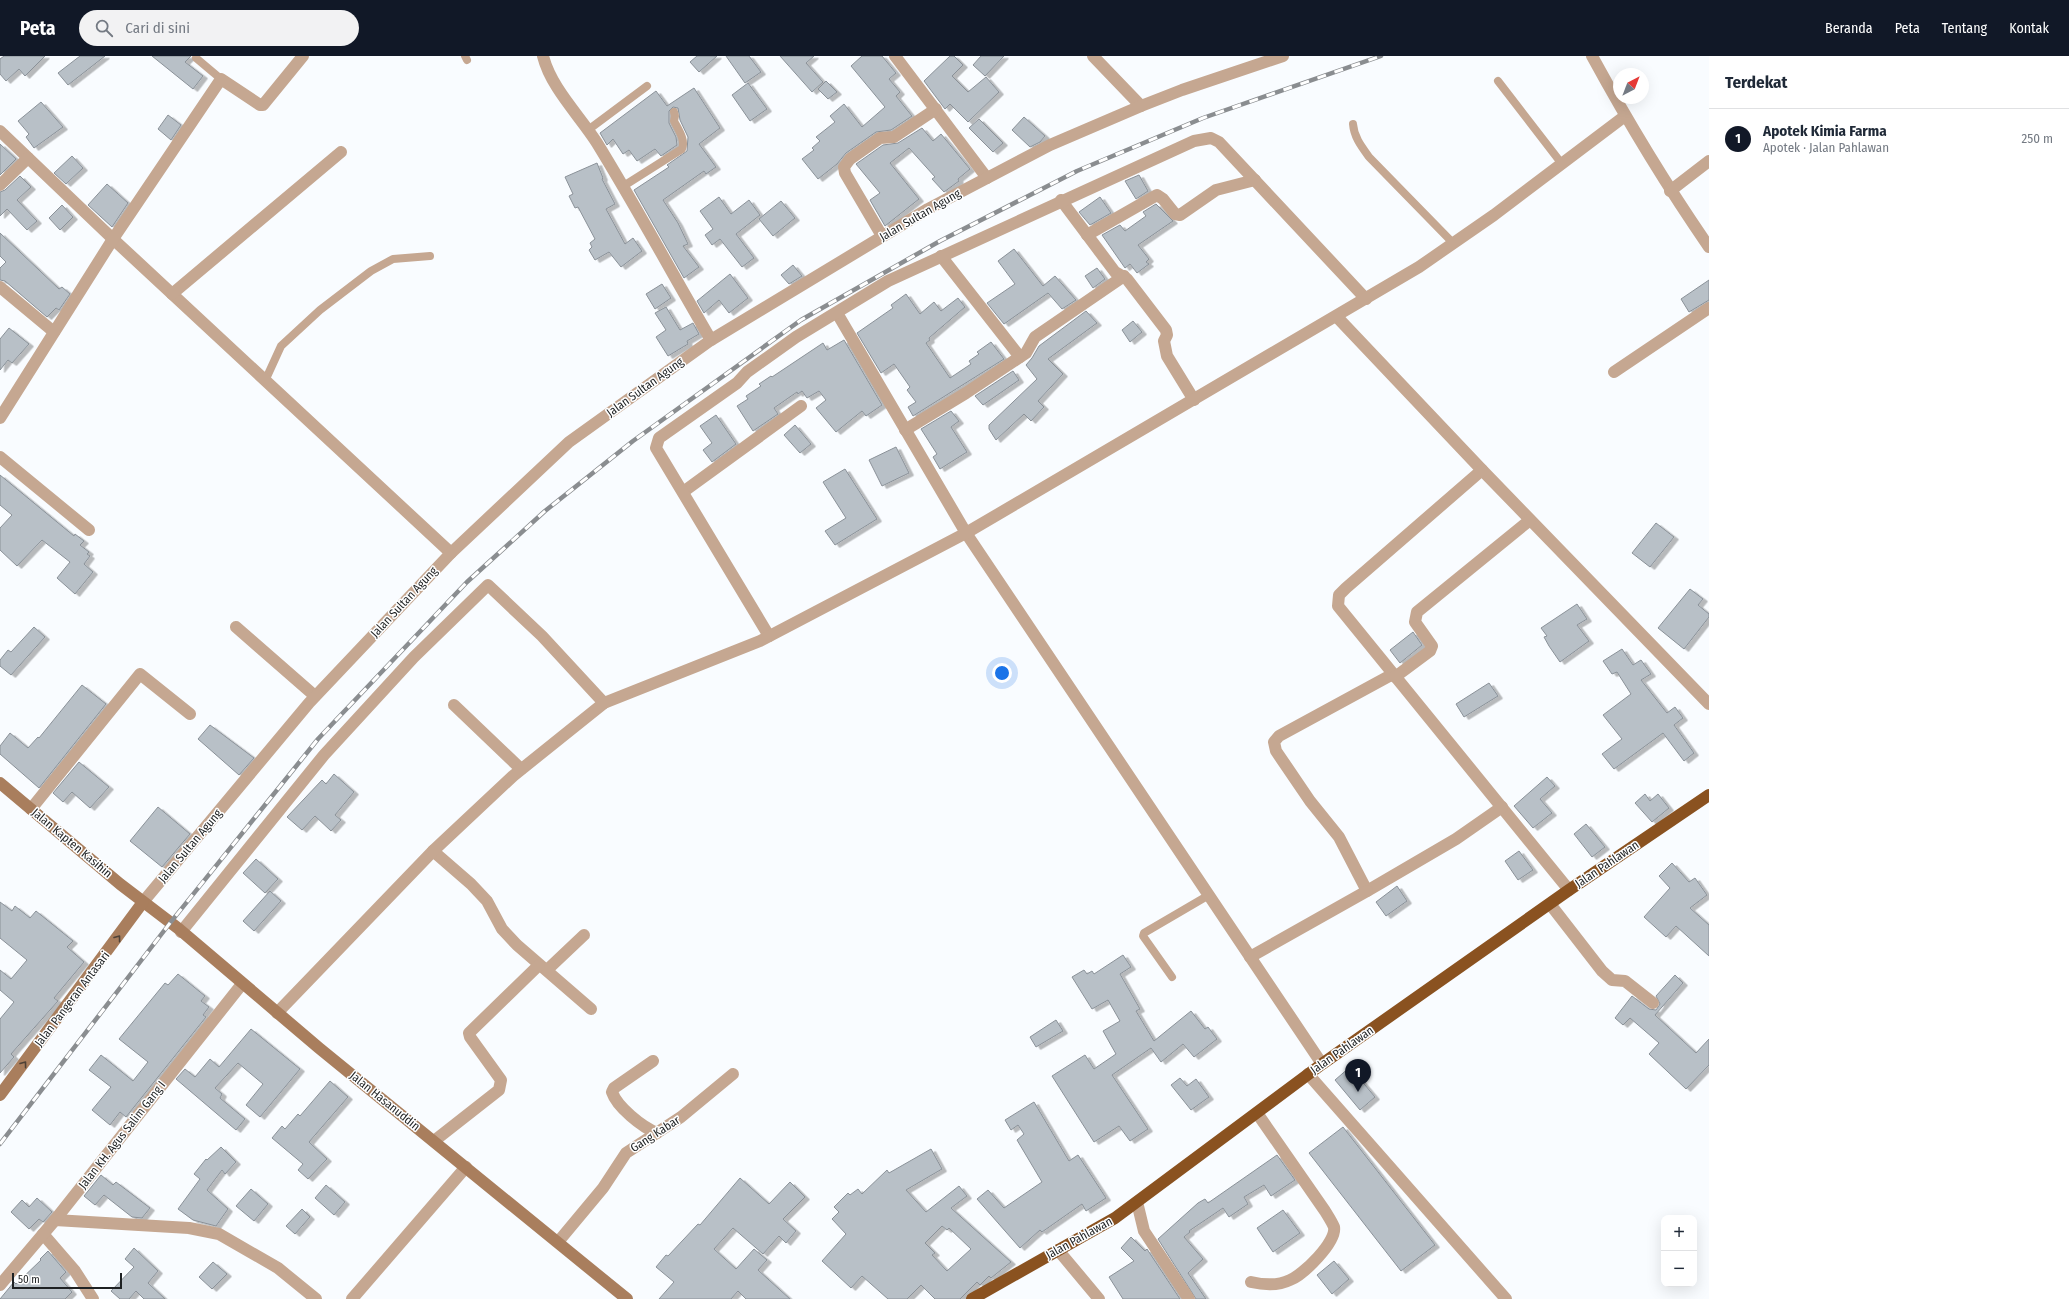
<!DOCTYPE html>
<html lang="id">
<head>
<meta charset="utf-8">
<style>
	:root { --surface:#fff; --page:#f2f2f3; --text:#1f2937; --muted:#747a83; --line:#e0e1e3; --accent:#111827 }
	body { margin:0; font-family:"Fira Sans Condensed",sans-serif; background:var(--page); color:var(--text) }
	.controls { position:absolute; right:12px; bottom:12px; display:grid; overflow:hidden; border-radius:8px; box-shadow:0 4px 16px #0002 }
	.controls button { width:36px; height:36px; display:grid; place-items:center; padding:0; border:0; border-bottom:1px solid var(--line); background:var(--surface); color:var(--text); font:20px sans-serif }
	.compass { position:absolute; left:1613px; top:12px; width:36px; height:36px; border-radius:50%; background:var(--surface); box-shadow:0 4px 16px #0002; rotate:42deg }
	.scale { position:absolute; left:12px; bottom:10px; width:110px; box-sizing:border-box; padding-left:4px; border:2px solid #1e2123; border-top:0; font-size:11px; line-height:14px; white-space:nowrap; color:#1e2123; -webkit-text-stroke:3px #fff; paint-order:stroke }
	.you { position:absolute; left:1002px; top:617px; width:14px; height:14px; margin:-10px; border:3px solid #fff; border-radius:50%; background:#1a73e8; box-shadow:0 0 0 6px #1a73e833 }
	.badge { display:grid; place-items:center; width:26px; height:26px; border-radius:50%; background:var(--accent); color:#fff; font-size:13px; font-weight:700 }
	.pin { position:absolute; translate:-50% -33px; filter:drop-shadow(0 1px 2px #0008) }
	.pin::after { content:''; position:absolute; top:21px; width:14px; height:12px; background:inherit; clip-path:polygon(0 0,100% 0,50% 100%) }
	.list { margin:0; padding:0; list-style:none }
	h2 { display:flex; justify-content:space-between; align-items:center; height:52px; margin:0; padding:0 16px; font-size:17px }
	h2 small { font-size:13px; font-weight:400; color:var(--muted) }
	.list li { display:grid; grid-template-columns:26px 1fr auto; gap:12px; align-items:center; box-sizing:border-box; height:60px; padding:0 16px; border-top:1px solid var(--line) }
	.list b { display:block; font-size:15px; white-space:nowrap }
	.list p { margin:0; font-size:13px; white-space:nowrap; color:var(--muted) }
	.list em { font-size:13px; font-style:normal; color:var(--muted) }
	.icon { flex:none; width:22px; height:22px; fill:none; stroke:currentColor; stroke-width:2; stroke-linecap:round; stroke-linejoin:round }
	.map { position:relative; flex:none; width:1709px; height:1243px; overflow:hidden }
	header { display:flex; align-items:center; gap:24px; box-sizing:border-box; height:56px; padding:0 20px; background:var(--accent); color:#fff }
	header strong { font-size:19px }
	nav { display:flex; gap:22px; margin-inline-start:auto; font-size:14px }
	.search { width:280px; height:36px; background:var(--page); display:flex; align-items:center; gap:10px; box-sizing:border-box; padding:0 14px; border-radius:22px; color:var(--muted); font-size:15px }
	main { display:flex }
	aside { flex:1; background:var(--surface) }
	.map>svg:first-child { display:block }
	.building { fill:#b8c0c7; stroke:#8a9198; fill-rule:evenodd; filter:url(#shadow) }
	.lines { fill:none; stroke-linecap:round; stroke-linejoin:round }
	.service { stroke:#c5a791; stroke-width:8 }
	.minor { stroke:#c5a791; stroke-width:12 }
	.tertiary { stroke:#c5a791; stroke-width:12 }
	.secondary { stroke:#a97e5d; stroke-width:12 }
	.trunk { stroke:#8a5220; stroke-width:12 }
	.rail-casing { stroke:#8a8d90; stroke-width:4.5 }
	.rail { stroke:#fff; stroke-width:3; stroke-dasharray:9; stroke-linecap:butt }
	.oneway { stroke:#4f4237 }
	.labels { text-anchor:middle; stroke-width:3; stroke-linejoin:round; paint-order:stroke }
	.street-label { font-size:12px; fill:#1e2123; stroke:#fff }
</style>
</head>
<body>
<header>
<strong>Peta</strong>
<div class="search"><svg class="icon" aria-label="search" viewBox="0 0 24 24"><circle cx="10" cy="10" r="6"/><path d="M15 15l6 6"/></svg>Cari di sini</div>
<nav><a>Beranda</a><a>Peta</a><a>Tentang</a><a>Kontak</a></nav>
</header>
<main>
<div class="map">
<svg width="1709" height="1243" viewBox="0 0 1709 1243">
	<defs>
		<filter id="shadow"><feDropShadow dx="4.5" dy="2.5" stdDeviation="0" flood-color="#0004"/></filter>
	</defs>
	<rect width="100%" height="100%" fill="#f9fcff"/>
	<g class="building">
		<polygon points="4,0 45,0 25,20 19,13 6,25 0,18 0,3"/>
		<polygon points="80,0 105,0 68,29 58,17"/>
		<polygon points="152,0 191,0 185,6 203,20 193,33"/>
		<polygon points="697,0 717,0 699,16 690,6"/>
		<polygon points="726,0 749,0 761,16 745,27"/>
		<polygon points="780,0 814,0 806,7 823,26 812,36"/>
		<polygon points="862,0 882,0 896,17 889,23 900,36 896,40 912,60 891,74 876,76 846,97 837,108 818,123 802,103 814,94 812,92 820,85 816,81 835,66 830,60 844,48 862,71 885,51 851,10"/>
		<polygon points="950,0 954,0 963,9 952,20 968,36 986,21 999,36 968,66 950,48 945,53 924,25"/>
		<polygon points="981,0 1004,0 985,20 973,9"/>
		<polygon points="826,25 837,36 828,43 818,33"/>
		<polygon points="748,27 767,53 750,65 732,39"/>
		<polygon points="694,32 720,72 699,88 716,111 706,118 704,115 663,144 678,167 688,188 683,190 699,211 684,222 634,134 669,111 667,109 687,95 688,81 680,64 678,52 673,51 669,55 669,67 676,81 677,89 661,100 655,93 637,105 629,94 623,98 613,83 607,89 600,77 656,35 667,50"/>
		<polygon points="41,46 63,71 34,92 26,81 29,78 18,65"/>
		<polygon points="168,59 181,69 171,84 158,73"/>
		<polygon points="1024,61 1045,80 1040,86 1030,91 1012,74"/>
		<polygon points="979,63 1003,87 993,96 969,72"/>
		<polygon points="922,72 933,85 941,78 970,113 958,123 959,125 944,136 932,123 935,121 909,92 890,107 919,143 885,170 870,144 880,137 856,108 883,89 898,87"/>
		<polygon points="0,88 16,103 0,119"/>
		<polygon points="72,100 83,112 66,128 54,117"/>
		<polygon points="597,107 603,122 602,123 615,148 606,153 625,188 633,182 642,195 621,211 609,196 595,204 589,194 592,191 590,187 595,183 578,151 575,152 569,140 573,138 565,121"/>
		<polygon points="1139,119 1148,135 1136,143 1125,125"/>
		<polygon points="20,120 31,131 17,144 37,165 27,174 7,153 0,160 0,136 5,134"/>
		<polygon points="107,128 128,147 112,171 88,149"/>
		<polygon points="719,141 731,158 749,144 760,159 736,178 754,202 742,211 720,183 712,189 705,179 713,173 700,155"/>
		<polygon points="1100,141 1111,157 1090,169 1079,156"/>
		<polygon points="781,145 795,162 773,180 759,163"/>
		<polygon points="1156,148 1173,165 1138,189 1149,203 1146,206 1149,208 1137,217 1130,208 1125,212 1102,179 1120,169 1125,175 1146,160 1143,156"/>
		<polygon points="62,149 73,161 60,174 49,162"/>
		<polygon points="0,177 59,233 62,231 70,238 59,254 56,252 47,261 5,225 0,224 0,212 6,206 0,200"/>
		<polygon points="1014,193 1043,230 1055,220 1076,244 1062,253 1048,237 1004,268 987,247 1015,228 998,205"/>
		<polygon points="793,209 802,220 789,228 781,219"/>
		<polygon points="1097,212 1105,223 1093,232 1085,220"/>
		<polygon points="730,218 748,242 729,257 719,244 704,257 697,245"/>
		<polygon points="1709,224 1709,244 1689,256 1681,243"/>
		<polygon points="662,228 671,242 655,253 646,238"/>
		<polygon points="906,238 920,258 934,246 941,255 958,242 965,251 929,282 930,284 926,287 950,322 971,308 969,305 979,298 977,296 991,286 1004,303 913,360 908,351 916,346 907,334 910,331 894,308 881,317 857,277 893,252 891,249"/>
		<polygon points="666,251 680,274 693,267 699,278 687,285 688,288 668,300 656,281 666,274 655,257"/>
		<polygon points="1086,255 1097,267 1048,303 1063,318 1038,345 1044,351 1031,365 1024,358 996,384 989,373 989,369 1037,323 1026,309 1032,302 1039,290"/>
		<polygon points="1133,265 1142,276 1130,286 1122,274"/>
		<polygon points="9,272 29,288 12,307 8,304 0,314 0,283"/>
		<polygon points="844,284 882,349 866,360 862,355 836,376 816,352 826,344 819,335 807,342 802,335 798,338 797,336 774,352 778,358 753,375 737,350 748,343 746,340 761,330 759,328 771,320 772,321 823,287 827,294"/>
		<polygon points="1013,315 1019,324 983,349 975,340"/>
		<polygon points="951,355 959,365 951,371 967,396 940,413 933,401 937,398 921,373"/>
		<polygon points="716,359 736,388 712,406 703,394 712,387 700,370"/>
		<polygon points="795,369 811,388 800,397 784,379"/>
		<polygon points="896,391 909,417 882,430 869,404"/>
		<polygon points="845,413 877,463 835,489 825,475 846,462 823,426"/>
		<polygon points="0,419 74,480 75,478 84,485 80,489 89,496 87,498 90,500 84,508 93,516 75,538 57,522 70,506 42,484 17,510 0,494 0,472 12,459 0,449"/>
		<polygon points="1656,467 1674,481 1650,511 1632,497"/>
		<polygon points="1690,533 1703,543 1698,549 1709,558 1709,561 1684,593 1658,572"/>
		<polygon points="1577,548 1587,563 1577,569 1589,585 1560,606 1549,590 1544,581 1547,580 1541,572"/>
		<polygon points="34,571 45,581 11,619 0,610 0,604 8,594 11,596"/>
		<polygon points="1413,576 1422,589 1400,607 1390,594"/>
		<polygon points="1622,593 1633,609 1641,604 1651,618 1641,624 1667,657 1675,651 1683,662 1674,669 1694,697 1684,705 1663,677 1614,713 1602,698 1622,683 1603,659 1631,638 1617,616 1612,618 1603,605"/>
		<polygon points="1489,627 1498,640 1464,661 1456,648"/>
		<polygon points="82,629 106,648 39,732 0,698 0,690 10,677 28,692 38,681 39,682"/>
		<polygon points="210,669 254,702 239,719 198,683"/>
		<polygon points="79,706 109,731 90,752 72,736 63,746 53,737"/>
		<polygon points="334,718 354,736 335,759 341,764 331,775 315,760 302,774 287,761 322,724 326,728"/>
		<polygon points="1547,721 1555,730 1540,743 1552,757 1533,772 1514,750"/>
		<polygon points="1645,738 1650,745 1658,738 1669,752 1652,766 1635,747"/>
		<polygon points="158,751 190,778 162,811 130,785"/>
		<polygon points="1586,768 1605,791 1592,801 1574,778"/>
		<polygon points="1519,795 1533,814 1518,824 1505,805"/>
		<polygon points="256,803 278,823 265,837 243,817"/>
		<polygon points="1672,807 1689,826 1695,822 1707,839 1690,852 1709,869 1709,900 1676,870 1666,881 1644,861 1670,832 1659,820"/>
		<polygon points="1397,830 1407,845 1386,860 1376,846"/>
		<polygon points="270,835 281,845 254,875 243,865"/>
		<polygon points="0,846 12,855 15,850 30,862 36,855 73,885 67,891 84,906 54,942 58,945 11,998 14,1001 0,1017 0,963 14,946 0,934 0,914 11,923 27,904 0,882"/>
		<polygon points="1123,899 1131,911 1120,918 1140,953 1136,955 1154,985 1191,955 1205,973 1208,971 1217,983 1194,1001 1183,988 1161,1006 1151,992 1112,1019 1148,1073 1130,1085 1119,1070 1094,1086 1052,1020 1085,999 1094,1013 1116,998 1103,975 1120,965 1108,944 1092,953 1072,921 1084,914 1087,918 1092,915 1094,918"/>
		<polygon points="178,918 205,940 201,945 209,951 203,959 206,961 126,1061 120,1056 110,1069 92,1054 111,1031 89,1014 101,999 133,1025 148,1006 119,983 165,927 168,929"/>
		<polygon points="1675,919 1683,927 1655,959 1696,997 1709,983 1709,1009 1686,1033 1649,998 1659,987 1630,962 1623,969 1615,962 1632,940 1649,953 1656,954 1660,948 1656,940"/>
		<polygon points="1056,964 1063,975 1036,991 1030,981"/>
		<polygon points="251,973 300,1013 260,1061 246,1049 263,1028 238,1007 215,1032 222,1038 220,1042 245,1063 236,1074 176,1023 185,1013 195,1021 210,1003 219,1011"/>
		<polygon points="1350,1011 1375,1041 1360,1054 1335,1024"/>
		<polygon points="1180,1022 1187,1030 1196,1023 1209,1041 1191,1054 1171,1029"/>
		<polygon points="330,1025 348,1041 309,1086 327,1103 308,1123 298,1114 303,1108 272,1082 282,1070 285,1073 298,1058 300,1060"/>
		<polygon points="1034,1046 1069,1105 1078,1099 1106,1142 1086,1155 1082,1148 1042,1176 1040,1174 1020,1192 977,1143 988,1134 1004,1152 1042,1126 1017,1084 1024,1078 1018,1069 1011,1074 1005,1064"/>
		<polygon points="1343,1071 1435,1189 1401,1215 1309,1097"/>
		<polygon points="221,1091 236,1106 225,1118 222,1114 207,1134 228,1153 216,1170 193,1164 178,1153 200,1123 194,1118 206,1103 207,1104"/>
		<path d="M 931,1093 L 942,1113 L 906,1134 L 926,1156 L 959,1130 L 967,1140 L 951,1152 L 1011,1206 L 991,1222 L 989,1220 L 980,1229 L 977,1226 L 960,1243 L 935,1243 L 921,1229 L 907,1243 L 888,1243 L 862,1220 L 851,1232 L 822,1205 L 846,1178 L 832,1163 L 839,1156 L 834,1151 L 848,1137 L 850,1139 L 858,1133 L 862,1138 L 887,1114 L 889,1117 ZM 942,1170 L 947,1174 L 949,1172 L 971,1193 L 947,1215 L 932,1199 L 935,1197 L 925,1187 Z"/>
		<polygon points="1277,1099 1295,1124 1271,1140 1264,1129 1244,1141 1248,1148 1229,1161 1223,1152 1189,1175 1190,1176 1184,1181 1203,1203 1188,1217 1206,1243 1196,1243 1158,1183 1198,1147 1205,1143 1208,1147"/>
		<polygon points="101,1119 113,1129 116,1126 150,1152 142,1162 132,1161 104,1139 95,1149 84,1140"/>
		<polygon points="740,1122 769,1148 790,1126 805,1141 783,1163 796,1175 786,1187 779,1180 763,1198 733,1172 714,1193 736,1213 754,1193 767,1204 758,1214 790,1243 746,1243 738,1235 731,1243 659,1243 674,1226 656,1211 666,1199 668,1200 698,1168 700,1169"/>
		<polygon points="326,1129 345,1146 334,1159 315,1142"/>
		<polygon points="251,1133 268,1148 254,1165 236,1150"/>
		<polygon points="37,1142 52,1156 43,1166 39,1163 29,1173 11,1156 22,1144 29,1151"/>
		<polygon points="302,1153 310,1161 295,1178 286,1170"/>
		<polygon points="1283,1154 1300,1177 1273,1196 1257,1172"/>
		<polygon points="1131,1181 1145,1195 1147,1193 1180,1243 1123,1243 1109,1221 1134,1205 1121,1192"/>
		<polygon points="134,1192 158,1215 148,1227 165,1243 144,1243 136,1235 129,1243 120,1243 111,1235 134,1211 125,1203"/>
		<polygon points="48,1195 66,1216 60,1222 72,1236 65,1243 0,1243 14,1226 16,1228 41,1204 40,1203"/>
		<polygon points="1334,1205 1349,1223 1332,1238 1317,1219"/>
		<polygon points="213,1206 227,1218 212,1233 199,1221"/>
	</g>
	<g class="lines">
		<g class="service">
			<polyline points="465,0 467,4"/>
			<polyline points="196,2 221,23"/>
			<polyline points="1498,25 1562,108"/>
			<path d="M 1353,68 C 1354,81 1361,90 1369,101 L 1454,188"/>
			<polyline points="588,74 647,30"/>
			<path d="M 622,131 L 682,93 C 686,84 678,73 674,65 L 675,60 L 674,56"/>
			<polyline points="265,325 281,290 320,254 371,215 393,203 430,200"/>
			<polyline points="1172,921 1143,880 1144,877 1209,839"/>
		</g>
		<g class="minor">
			<path d="M 543,0 C 551,32 580,60 597,87 C 637,152 673,219 711,284"/>
			<polyline points="895,0 987,122"/>
			<polyline points="1093,0 1141,50"/>
			<path d="M 1592,0 C 1628,66 1666,129 1709,191"/>
			<polyline points="0,75 113,183 451,497"/>
			<polyline points="0,129 28,102"/>
			<polyline points="1670,135 1709,105"/>
			<polyline points="1061,144 1115,216 1127,223 1166,274 1167,279 1164,285 1167,300 1194,344"/>
			<polyline points="1087,179 1157,139 1163,143 1175,158 1180,159 1216,134 1255,124"/>
			<polyline points="882,180 845,117 844,111 850,103 880,82 894,81 936,53"/>
			<polyline points="941,200 1020,301"/>
			<polyline points="0,231 54,276"/>
			<polyline points="172,238 341,96"/>
			<polyline points="837,257 966,477 1322,1008"/>
			<polyline points="1337,261 1482,414 1709,648"/>
			<polyline points="1614,316 1709,252"/>
			<polyline points="0,362 113,183 221,23 260,49 263,49 303,0"/>
			<polyline points="905,374 966,337 1026,297 1035,281 1124,220"/>
			<polyline points="0,401 89,474"/>
			<polyline points="1482,414 1346,532 1339,539 1338,550 1569,834"/>
			<polyline points="683,436 801,350"/>
			<polyline points="236,571 315,640"/>
			<polyline points="769,580 656,392 659,382 737,327 747,316 796,281 888,225 1194,85 1211,82 1219,86 1366,243"/>
			<polyline points="1393,618 1279,680 1274,686 1276,695 1310,745 1339,781 1367,835 1456,783 1502,751"/>
			<polyline points="1395,621 1430,595 1432,590 1415,566 1417,556 1530,464"/>
			<polyline points="454,649 521,713"/>
			<polyline points="31,753 140,618 190,658"/>
			<polyline points="433,795 471,828 487,845 502,873 517,889 591,953"/>
			<polyline points="1550,848 1602,915 1612,924 1625,925 1653,947"/>
			<polyline points="181,876 324,699 414,601 488,529 542,580 604,647"/>
			<polyline points="1250,901 1367,835"/>
			<polyline points="547,914 584,879"/>
			<polyline points="277,957 433,795 513,720 604,647 760,585 966,477 1419,211 1494,159 1625,60"/>
			<path d="M 653,1005 L 614,1032 L 612,1036 C 617,1051 642,1071 657,1077"/>
			<polyline points="1308,1018 1506,1243"/>
			<polyline points="434,1085 499,1034 501,1024 470,981 469,977 539,909"/>
			<polyline points="1137,1146 1144,1175 1189,1243"/>
			<polyline points="55,1164 189,1172 219,1178 278,1212 316,1243"/>
			<polyline points="43,1178 75,1215 93,1243"/>
			<polyline points="558,1186 603,1132 626,1097 681,1061 733,1018"/>
			<polyline points="1058,1194 1099,1243"/>
			<path d="M 1251,1226 C 1264,1229 1278,1230 1290,1224 C 1303,1219 1337,1186 1334,1171 C 1332,1166 1328,1160 1325,1155 L 1257,1057"/>
			<polyline points="0,1229 55,1164 242,928"/>
			<polyline points="352,1243 466,1111"/>
		</g>
		<polyline class="tertiary" points="143,846 309,647 451,497 569,386 711,284 928,153 1050,89 1141,50 1182,34 1283,0"/>
		<g class="secondary">
			<polyline points="0,727 120,828 179,873 319,992 627,1243"/>
			<polyline points="0,1039 143,846"/>
		</g>
		<polyline class="trunk" points="972,1243 1115,1162 1322,1008 1569,834 1709,739"/>
		<defs>
			<polyline id="rail" points="0,1088 170,867 318,683 467,526 545,455 633,385 801,264 940,185 1077,115 1203,62 1381,0"/>
		</defs>
		<use href="#rail" class="rail-casing"/>
		<use href="#rail" class="rail"/>
	</g>
	<defs><path id="oneway-chevron" d="M-2-3.5L2.5 0L-2 3.5" fill="none" stroke-width="1.6" stroke-linecap="round" stroke-linejoin="round"/></defs>
	<g class="oneway">
		<use href="#oneway-chevron" transform="translate(118 882) rotate(-53)"/>
		<use href="#oneway-chevron" transform="translate(24 1008) rotate(-53)"/>
	</g>
	<g class="labels">
		<g class="street-label">
			<text transform="translate(920 159) rotate(-30)" y="4">Jalan Sultan Agung</text>
			<text transform="translate(645 331) rotate(-36)" y="4">Jalan Sultan Agung</text>
			<text transform="translate(404 546) rotate(-47)" y="4">Jalan Sultan Agung</text>
			<text transform="translate(72 787) rotate(40)" y="4">Jalan Kapten Kasihin</text>
			<text transform="translate(190 790) rotate(-50)" y="4">Jalan Sultan Agung</text>
			<text transform="translate(1607 808) rotate(-34)" y="4">Jalan Pahlawan</text>
			<text transform="translate(72 943) rotate(-53)" y="4">Jalan Pangeran Antasari</text>
			<text transform="translate(1342 994) rotate(-35)" y="4">Jalan Pahlawan</text>
			<text transform="translate(385 1045) rotate(39)" y="4">Jalan Hasanuddin</text>
			<text transform="translate(655 1078) rotate(-33)" y="4">Gang Kabar</text>
			<text transform="translate(122 1079) rotate(-52)" y="4">Jalan KH. Agus Salim Gang I</text>
			<text transform="translate(1079 1182) rotate(-29)" y="4">Jalan Pahlawan</text>
		</g>
	</g>
</svg>
<div class="controls">
<button>+</button>
<button>−</button>
</div>
<svg class="compass" viewBox="-18 -18 36 36"><path d="M0-13l5 13h-10z" fill="#e53935"/><path d="M0 13l5-13h-10z" fill="#747a83"/></svg>
<div class="scale">50 m</div>
<div class="you"></div>
<div class="pin badge" style="left:1358px;top:1036px">1</div>
</div>
<aside>
<h2>Terdekat<small></small></h2>
<ul class="list">
<li><span class="badge">1</span><div><b>Apotek Kimia Farma</b><p>Apotek · Jalan Pahlawan</p></div><em>250 m</em></li>
</ul>
</aside>
</main>
</body>
</html>
